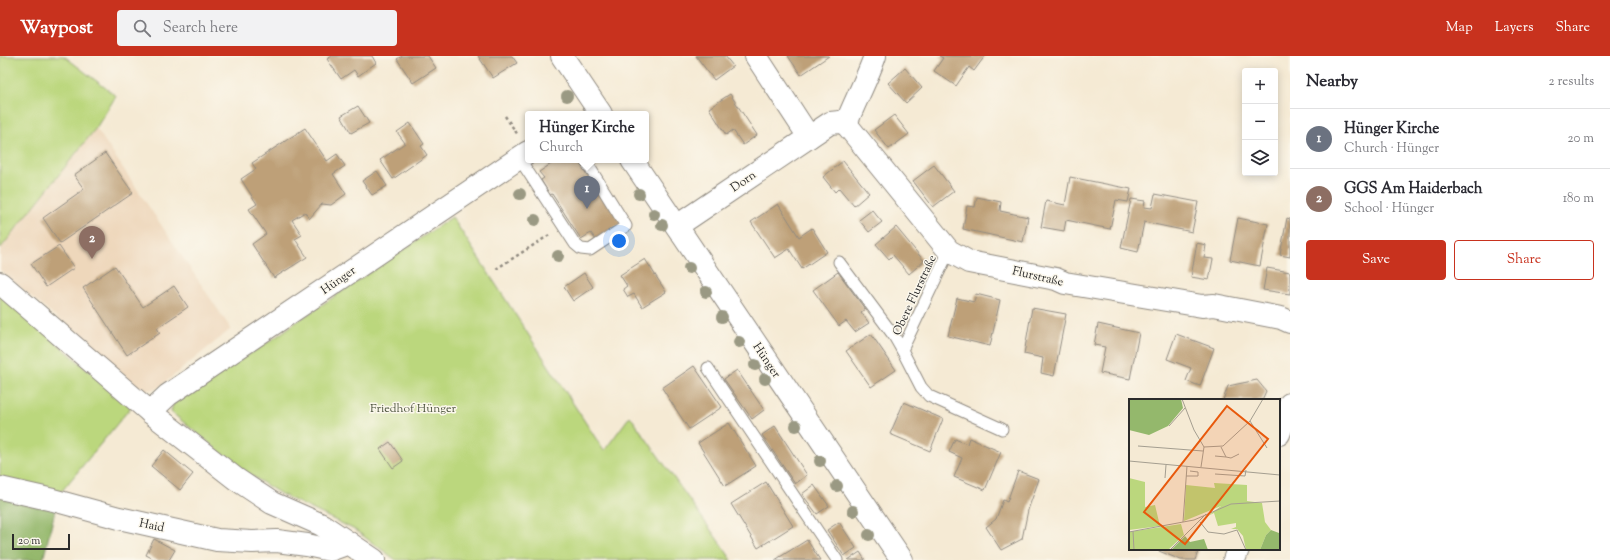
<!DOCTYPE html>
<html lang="en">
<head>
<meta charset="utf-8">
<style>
	:root { --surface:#fff; --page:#f2f2f3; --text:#2b2b33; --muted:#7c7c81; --line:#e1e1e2; --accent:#c8321e }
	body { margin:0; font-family:"Sorts Mill Goudy",serif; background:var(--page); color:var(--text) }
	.controls { position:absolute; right:12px; top:12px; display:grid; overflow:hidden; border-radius:4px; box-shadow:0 2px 10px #0003 }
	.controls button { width:36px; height:36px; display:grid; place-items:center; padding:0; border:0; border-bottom:1px solid var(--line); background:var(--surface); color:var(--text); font:20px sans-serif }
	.scale { position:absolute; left:12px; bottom:10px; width:58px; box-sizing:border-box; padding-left:4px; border:2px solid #2b2b2b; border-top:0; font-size:11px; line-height:14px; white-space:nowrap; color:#2b2b2b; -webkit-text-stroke:3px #fbf7ec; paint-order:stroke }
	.you { position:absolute; left:619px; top:185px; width:14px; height:14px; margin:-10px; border:3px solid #fff; border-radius:50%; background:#1a73e8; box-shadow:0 0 0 6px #1a73e833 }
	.badge { display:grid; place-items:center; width:26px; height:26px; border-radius:50%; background:var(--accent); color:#fff; font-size:13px; font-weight:700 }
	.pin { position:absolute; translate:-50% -33px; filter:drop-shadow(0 1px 2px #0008) }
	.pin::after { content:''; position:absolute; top:21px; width:14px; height:12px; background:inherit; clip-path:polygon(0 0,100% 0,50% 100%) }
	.popup { position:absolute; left:525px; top:55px; width:124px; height:52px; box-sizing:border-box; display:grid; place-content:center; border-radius:4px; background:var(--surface); filter:drop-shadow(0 1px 3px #0005); font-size:13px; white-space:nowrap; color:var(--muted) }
	.popup b { font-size:15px; color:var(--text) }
	.popup::after { content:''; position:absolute; left:50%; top:100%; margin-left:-8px; border:8px solid transparent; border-top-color:var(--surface) }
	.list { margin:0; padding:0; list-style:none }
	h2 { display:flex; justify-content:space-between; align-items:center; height:52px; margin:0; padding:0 16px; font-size:17px }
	h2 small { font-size:13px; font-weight:400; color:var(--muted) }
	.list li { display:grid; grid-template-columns:26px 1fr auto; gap:12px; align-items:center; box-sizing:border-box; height:60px; padding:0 16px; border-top:1px solid var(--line) }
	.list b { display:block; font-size:15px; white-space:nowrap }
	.list p { margin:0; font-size:13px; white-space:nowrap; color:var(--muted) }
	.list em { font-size:13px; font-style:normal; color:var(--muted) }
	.actions { display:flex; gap:8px; padding:12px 16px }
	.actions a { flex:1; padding:9px 0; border:1px solid var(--accent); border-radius:4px; text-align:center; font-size:14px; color:var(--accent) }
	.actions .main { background:var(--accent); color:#fff }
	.icon { flex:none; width:22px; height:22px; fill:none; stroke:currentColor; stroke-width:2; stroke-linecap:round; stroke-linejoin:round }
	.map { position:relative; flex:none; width:1290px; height:504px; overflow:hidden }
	header { display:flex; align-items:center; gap:24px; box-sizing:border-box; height:56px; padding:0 20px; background:var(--accent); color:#fff }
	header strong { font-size:19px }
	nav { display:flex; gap:22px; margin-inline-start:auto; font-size:14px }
	.search { width:280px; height:36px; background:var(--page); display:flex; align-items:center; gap:10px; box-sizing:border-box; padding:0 14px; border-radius:4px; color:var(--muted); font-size:15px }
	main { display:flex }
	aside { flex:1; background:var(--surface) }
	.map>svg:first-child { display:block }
	.built { fill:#eed7bb }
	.green { fill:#bbd77d; stroke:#738154 }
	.forest { fill:#94b86c; stroke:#60724c }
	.building { fill:#bea078 }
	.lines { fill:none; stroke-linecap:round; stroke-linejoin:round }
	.service-casing { stroke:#908a80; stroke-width:13 }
	.minor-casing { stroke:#908a80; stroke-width:24 }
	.tertiary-casing { stroke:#908a80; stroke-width:24 }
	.secondary-casing { stroke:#908a80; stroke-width:24 }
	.path { stroke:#908a80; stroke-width:2.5; stroke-dasharray:3 3; stroke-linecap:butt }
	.service { stroke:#fff; stroke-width:11 }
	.minor { stroke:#fff; stroke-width:22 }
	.tertiary { stroke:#fff; stroke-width:22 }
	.secondary { stroke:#fff; stroke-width:22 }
	.tree { fill:#9a9983 }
	.labels { text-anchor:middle; stroke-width:3; stroke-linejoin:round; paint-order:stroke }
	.street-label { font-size:12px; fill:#2b2b2b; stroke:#fbf7ec }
	.park-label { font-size:12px; fill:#4f5640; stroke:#fbf7ec }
	.inset-road { fill:none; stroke:#a49e90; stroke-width:1 }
	.view { fill:#e8590c; fill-opacity:0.15; stroke:#e8590c; stroke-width:2 }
	.inset-edge { fill:none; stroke:#2b2b2b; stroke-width:2 }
</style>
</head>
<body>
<header>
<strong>Waypost</strong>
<div class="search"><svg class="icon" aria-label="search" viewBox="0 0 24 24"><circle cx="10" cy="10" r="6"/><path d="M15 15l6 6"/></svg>Search here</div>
<nav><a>Map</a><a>Layers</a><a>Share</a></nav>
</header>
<main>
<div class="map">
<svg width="1290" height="504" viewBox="0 0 1290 504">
	<rect width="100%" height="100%" fill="#fbf7ec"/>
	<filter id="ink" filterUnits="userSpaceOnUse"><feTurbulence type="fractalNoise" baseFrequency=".025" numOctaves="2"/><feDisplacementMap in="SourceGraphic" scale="8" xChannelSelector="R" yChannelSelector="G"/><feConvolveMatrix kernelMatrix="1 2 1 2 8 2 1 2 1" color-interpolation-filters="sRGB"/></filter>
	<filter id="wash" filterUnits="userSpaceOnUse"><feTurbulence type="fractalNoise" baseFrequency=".012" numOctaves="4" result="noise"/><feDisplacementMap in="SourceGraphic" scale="16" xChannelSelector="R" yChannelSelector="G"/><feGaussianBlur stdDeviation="0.9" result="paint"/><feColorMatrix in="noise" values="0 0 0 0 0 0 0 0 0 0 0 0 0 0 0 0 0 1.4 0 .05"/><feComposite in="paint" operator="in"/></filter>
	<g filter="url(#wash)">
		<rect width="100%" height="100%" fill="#f5ead4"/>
		<polygon class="built" points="96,72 231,273 157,333 146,334 139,331 0,214 0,193"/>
		<g class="green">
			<polygon points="0,0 64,0 116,40 96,72 0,193"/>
			<polygon points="452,161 604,395 630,360 732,504 396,504 355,474 281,438 241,413 171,356 173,348 276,281 295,267"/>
			<polygon points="0,238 131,351 61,436 0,422"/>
		</g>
		<polygon class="forest" points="0,438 56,451 43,504 0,504"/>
		<g id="blocks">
			<g class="building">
				<polygon points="332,0 372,0 376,7 358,20 354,14 341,23 327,3"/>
				<polygon points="402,0 428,0 436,12 413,27 397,3"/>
				<polygon points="478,0 512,0 517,7 493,22"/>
				<polygon points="696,0 725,0 733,10 714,24"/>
				<polygon points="788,0 829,0 801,19"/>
				<polygon points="939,0 985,0 974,15 969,11 956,30 934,15 943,2"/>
				<polygon points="905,12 922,32 906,47 888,27"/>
				<polygon points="730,38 757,79 743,89 733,74 726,79 709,52"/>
				<polygon points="358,50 369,67 351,77 341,60"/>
				<polygon points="894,59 909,78 889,93 874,74"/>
				<polygon points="410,67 424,88 421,90 427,99 393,123 380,104 405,87 397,76"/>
				<polygon points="305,72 327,105 337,98 345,110 333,118 346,138 331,149 322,148 309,163 305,156 292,164 302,179 295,183 307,201 274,222 252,188 266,178 249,153 257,148 241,123 256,113 252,107"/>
				<polygon points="105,97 133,137 60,187 43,162 84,133 74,119"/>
				<polygon points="557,104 567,104 568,106 571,104 580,104 622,167 596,184 591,177 581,183 552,138 550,139 541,124 544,122 539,116"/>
				<polygon points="843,105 869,137 854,150 839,132 835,136 823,121"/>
				<polygon points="934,109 954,135 933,151 913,125"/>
				<polygon points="377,115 387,130 372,139 362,125"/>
				<polygon points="1070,121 1131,133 1128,146 1116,144 1110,173 1066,164 1064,175 1041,171 1046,145 1065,149"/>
				<polygon points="1155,138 1198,146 1192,176 1144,166 1138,196 1121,192 1131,143 1145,145 1144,151 1152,152"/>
				<polygon points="977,141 1001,146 1000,155 1028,161 1023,186 963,173 967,150 975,151"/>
				<polygon points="778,148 799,181 812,172 827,196 802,213 789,193 775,202 751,166"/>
				<polygon points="872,154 882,166 869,176 859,164"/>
				<polygon points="1238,162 1268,168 1260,210 1230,204"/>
				<polygon points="1287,162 1290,163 1290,201 1280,199"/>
				<polygon points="896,171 924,205 909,218 893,199 889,203 876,188"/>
				<polygon points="1197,187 1206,189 1204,202 1213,203 1209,224 1191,221"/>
				<polygon points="59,190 74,212 46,231 31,208"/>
				<polygon points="645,203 666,236 642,251 634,238 628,241 623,233 627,230 620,219"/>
				<polygon points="115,210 143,251 174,230 188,251 157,272 160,277 127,299 83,232"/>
				<polygon points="1267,212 1290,216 1290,238 1263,234"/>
				<polygon points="838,216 865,253 861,256 869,267 855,276 846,265 839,270 813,234"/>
				<polygon points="584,217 593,231 573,245 564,231"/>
				<polygon points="976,238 1000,244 990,290 948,280 957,242 974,246"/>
				<polygon points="1032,252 1066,258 1054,320 1041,317 1043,302 1024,298"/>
				<polygon points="1098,268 1139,277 1130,323 1100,317 1105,291 1094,289"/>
				<polygon points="871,278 896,314 871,331 846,295"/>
				<polygon points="1176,278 1214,292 1200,330 1186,325 1191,312 1167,303"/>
				<polygon points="694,310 722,351 689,373 662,332"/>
				<polygon points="737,314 764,354 752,363 724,323"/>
				<polygon points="1257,324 1266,335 1262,344 1223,344 1228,330"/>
				<polygon points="904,346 943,363 930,395 890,378"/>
				<polygon points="729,367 756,410 725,430 698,387"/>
				<polygon points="775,370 807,419 795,428 762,379"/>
				<polygon points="969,382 1001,396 985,434 954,421 962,402 949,396 955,383 967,388"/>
				<polygon points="390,386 403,405 393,412 380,393"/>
				<polygon points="164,394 193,418 180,434 151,410"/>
				<polygon points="1018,415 1039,423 1028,454 1022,483 1001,494 986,471 996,463 1003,444 1007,446"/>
				<polygon points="766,426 793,470 758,492 731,448"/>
				<polygon points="814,429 829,450 817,458 802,438"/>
				<polygon points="839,466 856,492 844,500 827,474"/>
				<polygon points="154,483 175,494 169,504 156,504 146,499"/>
				<polygon points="807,484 820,504 775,504"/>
				<polygon points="1160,493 1199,493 1195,504 1181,504 1159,495"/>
				<polygon points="860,496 865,504 848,504"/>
			</g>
		</g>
	</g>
	<g filter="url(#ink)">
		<use href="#blocks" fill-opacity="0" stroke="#908a80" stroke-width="1"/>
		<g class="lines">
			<defs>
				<g id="service">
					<polyline points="519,102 575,188 581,193 590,194 626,170 585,104"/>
					<polyline points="839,206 894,280 902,294 949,195"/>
					<polyline points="902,294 921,331 929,340 1002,373"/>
					<polyline points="708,312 837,504"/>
				</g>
				<g id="minor">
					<polyline points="756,0 809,81"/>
					<polyline points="846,68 949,195 969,206 1056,223 1065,227 1202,250 1214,249 1281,262 1290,266"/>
					<path d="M 846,68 C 855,45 867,23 875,0"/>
					<polyline points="677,170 830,67 840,66 846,68"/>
					<polyline points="150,356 168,339 528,96"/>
					<polyline points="1279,378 1290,348"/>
					<polyline points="0,432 53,444 119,462 217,484 252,486 277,485 307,489 330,494 349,487"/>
					<polyline points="1234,504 1238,493"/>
				</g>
				<polyline id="tertiary" points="0,227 150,356 236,423 272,447 322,469 374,504"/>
				<g id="secondary">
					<polyline points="562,0 601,58"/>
					<polyline points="632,104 902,504"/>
				</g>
			</defs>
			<use href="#service" class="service-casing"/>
			<use href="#minor" class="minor-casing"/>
			<use href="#tertiary" class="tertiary-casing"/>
			<use href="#secondary" class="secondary-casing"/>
			<g class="path">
				<polyline points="505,60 518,79"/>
				<polyline points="496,213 551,178"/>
			</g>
			<use href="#service" class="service"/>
			<use href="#minor" class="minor"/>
			<use href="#tertiary" class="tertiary"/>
			<use href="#secondary" class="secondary"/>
		</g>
		<g class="tree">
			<circle cx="567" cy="40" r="6"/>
			<circle cx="520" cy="138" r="6"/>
			<circle cx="639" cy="138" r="6"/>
			<circle cx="654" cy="158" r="6"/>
			<circle cx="535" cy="164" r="6"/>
			<circle cx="662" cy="169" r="6"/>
			<circle cx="558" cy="200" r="6"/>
			<circle cx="689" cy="212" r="6"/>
			<circle cx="706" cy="236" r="6"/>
			<circle cx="722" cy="261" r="6"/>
			<circle cx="739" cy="286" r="6"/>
			<circle cx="755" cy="309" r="6"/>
			<circle cx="765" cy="323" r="6"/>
			<circle cx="796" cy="370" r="6"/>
			<circle cx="820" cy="405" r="6"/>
			<circle cx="837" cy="430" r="6"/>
			<circle cx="853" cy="455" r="6"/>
			<circle cx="869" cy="479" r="6"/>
		</g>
	</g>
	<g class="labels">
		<g class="street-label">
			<text transform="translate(743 125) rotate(-34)" y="4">Dorn</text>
			<text transform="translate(1038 220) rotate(13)" y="4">Flurstraße</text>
			<text transform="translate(338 224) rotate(-35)" y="4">Hünger</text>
			<text transform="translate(914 239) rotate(-65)" y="4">Obere Flurstraße</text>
			<text transform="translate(767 304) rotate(56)" y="4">Hünger</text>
			<text transform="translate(152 469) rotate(12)" y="4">Haid</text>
		</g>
		<g class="park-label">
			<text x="413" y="356">Friedhof Hünger</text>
		</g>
	</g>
	<g transform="translate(1129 343)">
		<rect width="151" height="151" fill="#f5ead4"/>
		<path d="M 0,79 L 16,83 L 16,108 L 26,106 L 31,127 L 0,131 ZM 85,84 L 118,86 L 118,102 L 133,104 L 136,123 L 142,131 L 137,136 L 131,151 L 117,151 L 114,137 L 108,130 L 102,130 L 107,128 L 107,124 L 89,127 L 85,114 L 79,117 L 92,107 L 55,122 L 57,86 L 86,89 ZM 52,125 L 55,136 L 39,151 L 0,151 L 0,133 Z" fill="#bbd77d"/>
		<path d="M 0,0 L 52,0 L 54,9 L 39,27 L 20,36 L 0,31 ZM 142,131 L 150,134 L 151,151 L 131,151 L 137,136 ZM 56,137 L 61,143 L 75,140 L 79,151 L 42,151 Z" fill="#94b86c"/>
		<path class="inset-road" d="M 53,0 L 65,31 L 75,48 L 72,68M 121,22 L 138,49M 40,27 L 56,9M 9,47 L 74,52M 75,48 L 94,47 L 121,22 L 134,0M 86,57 L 97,58 L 92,48M 97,58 L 102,59 L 110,55M 0,62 L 151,76M 86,75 L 116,77 L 117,71M 57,77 L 69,77 L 69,73 L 61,72M 36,79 L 37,66M 54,123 L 58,67M 71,123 L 79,133 L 95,135 L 108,131 L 117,151M 4,132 L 5,151M 0,133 L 65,121 L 102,105 L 151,102M 41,151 L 77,115"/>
		<path class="view" d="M 98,7 L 139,40 L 56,145 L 15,113 Z"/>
		<rect width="151" height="151" class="inset-edge"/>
	</g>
</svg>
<div class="controls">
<button>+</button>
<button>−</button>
<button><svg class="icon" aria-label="layers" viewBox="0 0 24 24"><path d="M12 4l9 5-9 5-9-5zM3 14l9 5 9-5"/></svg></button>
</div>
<div class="scale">20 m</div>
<div class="you"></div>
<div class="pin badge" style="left:587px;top:153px;background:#6b7280">1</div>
<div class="popup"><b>Hünger Kirche</b>Church</div>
<div class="pin badge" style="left:92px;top:203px;background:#8d6e63">2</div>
</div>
<aside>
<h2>Nearby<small>2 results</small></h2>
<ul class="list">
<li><span class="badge" style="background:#6b7280">1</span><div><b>Hünger Kirche</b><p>Church · Hünger</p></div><em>20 m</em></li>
<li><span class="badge" style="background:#8d6e63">2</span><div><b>GGS Am Haiderbach</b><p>School · Hünger</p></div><em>180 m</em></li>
</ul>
<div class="actions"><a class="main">Save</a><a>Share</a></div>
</aside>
</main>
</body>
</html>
